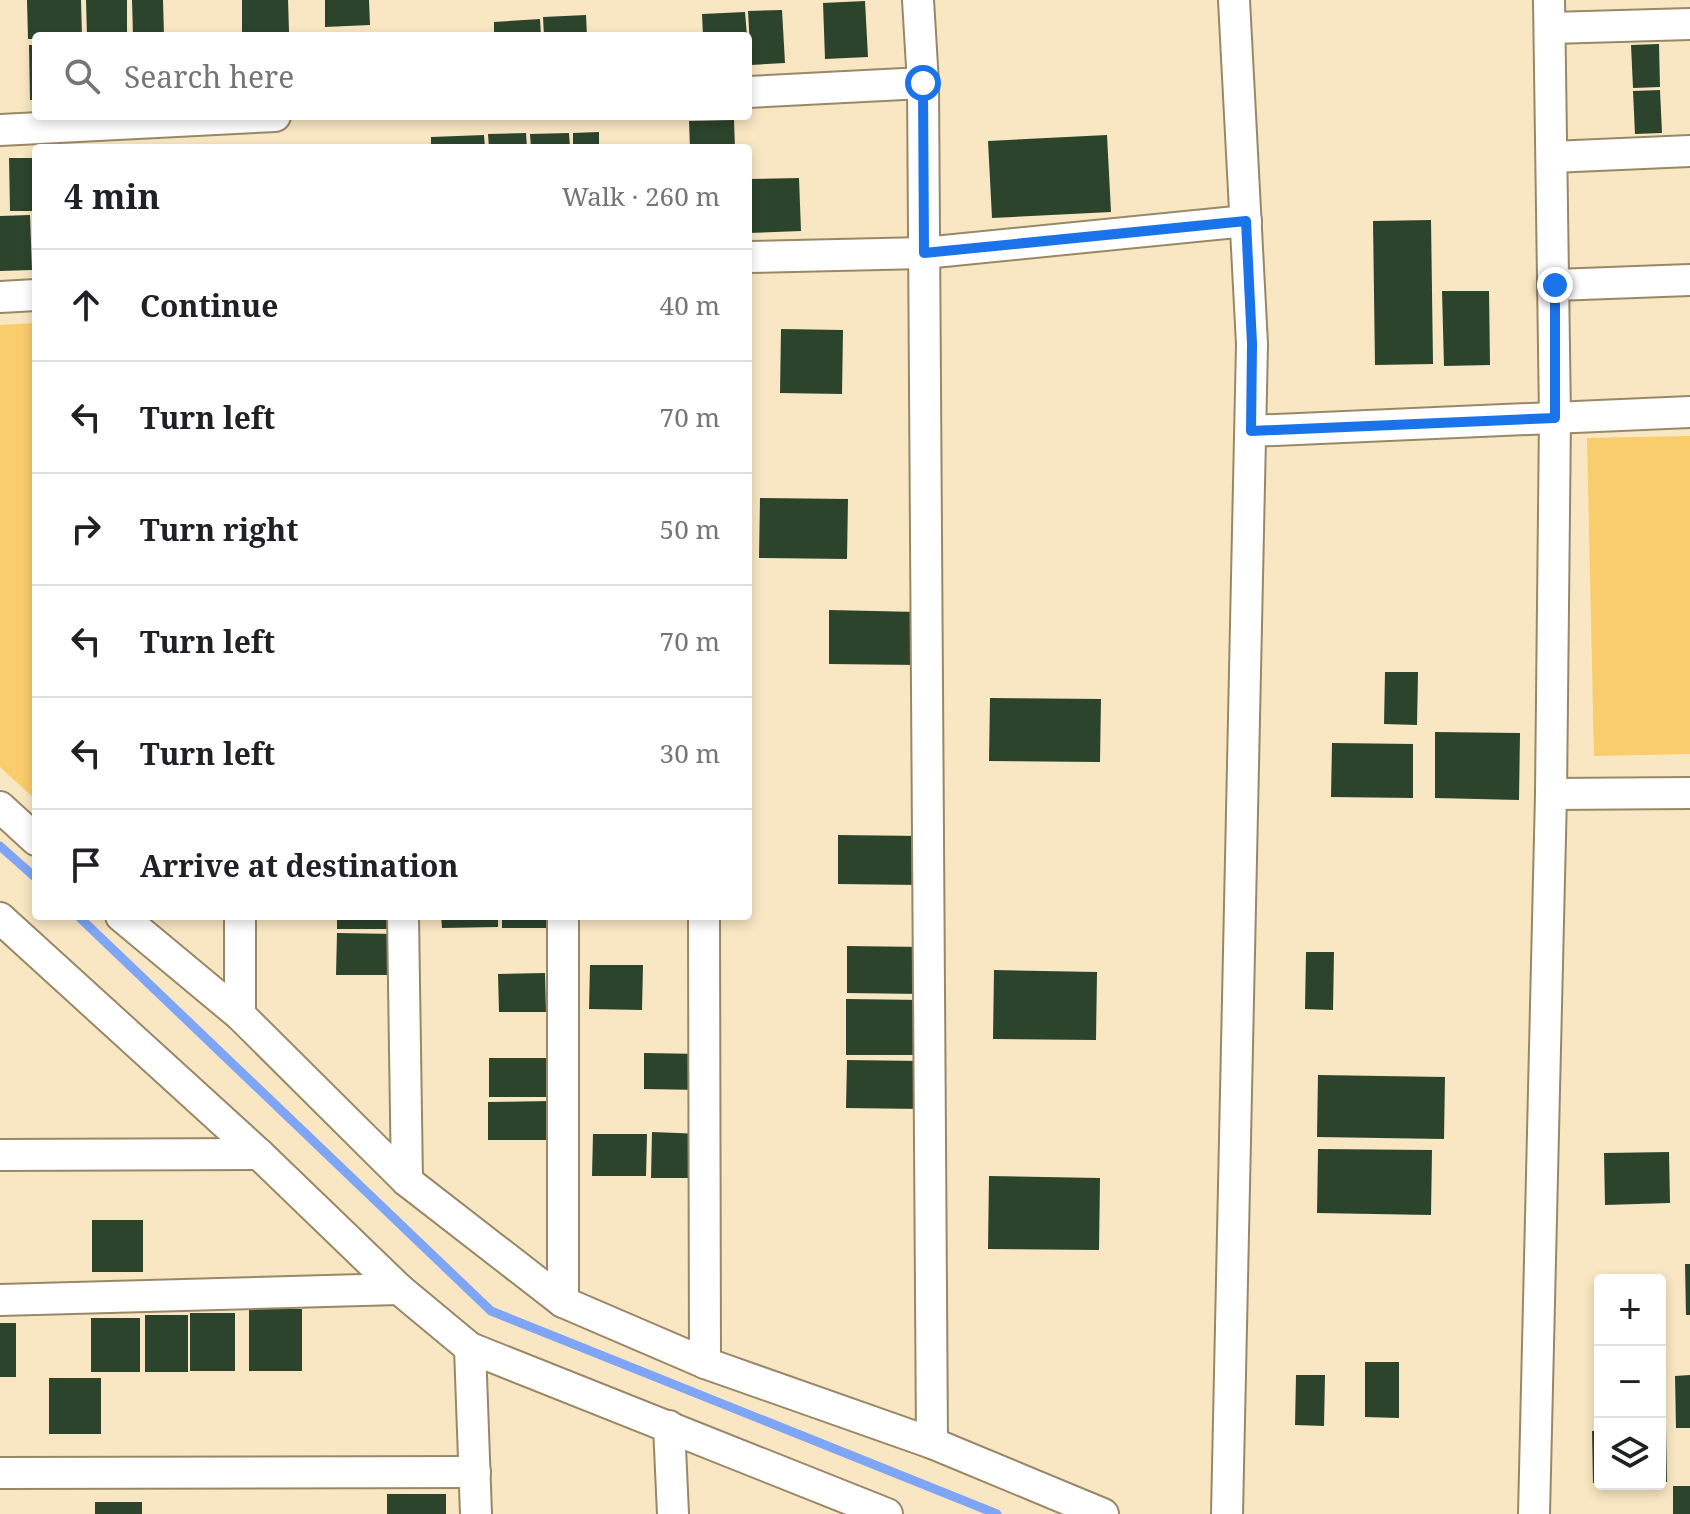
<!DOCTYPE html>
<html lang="en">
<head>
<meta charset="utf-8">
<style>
	:root { --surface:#fff; --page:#f2f2f2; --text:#202124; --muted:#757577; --line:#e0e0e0 }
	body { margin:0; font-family:"Noto Serif",serif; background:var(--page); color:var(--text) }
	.controls { position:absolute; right:24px; bottom:24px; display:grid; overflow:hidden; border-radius:8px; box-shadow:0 4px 12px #0003 }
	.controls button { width:72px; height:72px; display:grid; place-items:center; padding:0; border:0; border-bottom:2px solid var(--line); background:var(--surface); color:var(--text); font:40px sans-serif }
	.stop { position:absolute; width:24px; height:24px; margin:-18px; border:6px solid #1a73e8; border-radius:50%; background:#fff }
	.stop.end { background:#1a73e8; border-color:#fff; box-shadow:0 2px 8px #0008 }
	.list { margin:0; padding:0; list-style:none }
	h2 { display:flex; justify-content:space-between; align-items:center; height:104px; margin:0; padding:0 32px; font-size:34px }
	h2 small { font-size:26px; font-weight:400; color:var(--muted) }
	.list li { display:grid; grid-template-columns:52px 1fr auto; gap:24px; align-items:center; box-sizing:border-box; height:112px; padding:0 32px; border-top:2px solid var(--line) }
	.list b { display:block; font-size:30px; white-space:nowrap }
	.list em { font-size:26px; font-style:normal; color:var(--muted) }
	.icon { flex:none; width:44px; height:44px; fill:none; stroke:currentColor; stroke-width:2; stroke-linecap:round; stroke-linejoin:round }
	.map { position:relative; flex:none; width:1690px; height:1514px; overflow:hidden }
	.search { position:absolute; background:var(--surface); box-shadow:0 4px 12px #0003; left:32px; top:32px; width:720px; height:88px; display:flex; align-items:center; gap:20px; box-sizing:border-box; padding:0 28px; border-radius:8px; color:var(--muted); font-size:30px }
	.panel { position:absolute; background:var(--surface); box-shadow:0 4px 12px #0003; left:32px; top:144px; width:720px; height:776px; border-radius:8px }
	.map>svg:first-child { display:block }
	.green { fill:#f9cc6c }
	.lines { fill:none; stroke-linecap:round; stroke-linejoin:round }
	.stream { stroke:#7fa5f7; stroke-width:9 }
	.building { fill:#2c442c }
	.street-casing { stroke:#988867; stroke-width:34 }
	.street { stroke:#fff; stroke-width:30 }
	.route { stroke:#1a73e8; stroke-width:10 }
</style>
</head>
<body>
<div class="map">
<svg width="1690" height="1514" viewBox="0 0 1690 1514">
	<rect width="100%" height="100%" fill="#f9e7c3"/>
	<g class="green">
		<polygon points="36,323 36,800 0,767 0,325"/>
		<polygon points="1690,436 1690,754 1594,756 1587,438"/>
	</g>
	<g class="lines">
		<g class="stream">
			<polyline points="0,846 36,878"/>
			<polyline points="78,916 491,1311 997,1514"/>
		</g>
	</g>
	<g class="building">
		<polygon points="27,0 81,0 82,36 36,36 36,39 28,39"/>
		<polygon points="86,0 127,0 127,36 87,36"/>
		<polygon points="132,0 163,0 164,36 133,36"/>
		<polygon points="242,0 288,0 289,32 242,33"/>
		<polygon points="325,0 369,0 370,25 325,27"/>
		<polygon points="865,1 868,57 825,59 823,3"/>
		<polygon points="782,10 785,63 751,65 748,11"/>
		<polygon points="745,12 747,36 703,36 702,14"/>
		<polygon points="586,15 587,36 544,36 543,17"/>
		<polygon points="540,19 541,36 494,36 494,22"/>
		<polygon points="1659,44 1660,87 1633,88 1631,45"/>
		<polygon points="29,45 36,45 36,100 30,100"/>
		<polygon points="1660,90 1662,133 1635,134 1633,91"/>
		<polygon points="734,120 735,148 690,148 689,121"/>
		<polygon points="599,132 599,148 573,148 573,133"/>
		<polygon points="526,133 527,148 489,148 488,134"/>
		<polygon points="569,133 570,148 531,148 530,134"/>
		<polygon points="484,135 485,148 431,148 431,137"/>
		<polygon points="1107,135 1111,212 992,218 988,141"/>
		<polygon points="317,144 317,148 269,148 268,145"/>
		<polygon points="9,158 36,158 36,211 10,211"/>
		<polygon points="799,178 801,231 748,233 748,179"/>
		<polygon points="30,215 32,270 0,271 0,216"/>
		<polygon points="1431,220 1433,364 1375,365 1373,221"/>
		<polygon points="1442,291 1489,291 1490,365 1444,366"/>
		<polygon points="781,329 843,330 842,394 780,393"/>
		<polygon points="760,498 848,499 847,559 759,558"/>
		<polygon points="829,610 918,612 918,665 829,664"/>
		<polygon points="1385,672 1418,672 1417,725 1384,724"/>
		<polygon points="990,698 1101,699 1100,762 989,761"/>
		<polygon points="1435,732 1520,733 1519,800 1435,798"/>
		<polygon points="1332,743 1413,744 1413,798 1331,797"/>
		<polygon points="838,835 922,836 921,885 838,884"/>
		<rect x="337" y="916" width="62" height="13"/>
		<polygon points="441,916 498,916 498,927 442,928"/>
		<rect x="502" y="916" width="53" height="12"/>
		<polygon points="337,933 395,934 395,975 336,975"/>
		<polygon points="847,946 923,947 922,994 847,993"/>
		<polygon points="1306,952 1334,952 1333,1010 1305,1009"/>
		<polygon points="590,965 643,965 642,1010 589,1009"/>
		<polygon points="994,970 1097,972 1096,1040 993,1039"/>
		<polygon points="545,973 546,1012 499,1012 498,974"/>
		<polygon points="846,999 923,1000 922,1055 846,1055"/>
		<polygon points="644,1053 702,1054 702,1090 644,1089"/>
		<polygon points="489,1058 556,1058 557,1097 489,1097"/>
		<polygon points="847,1060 921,1061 921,1109 846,1108"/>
		<polygon points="1318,1075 1445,1077 1444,1139 1317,1137"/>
		<polygon points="551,1101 551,1140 488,1140 488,1102"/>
		<polygon points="652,1132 702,1134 702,1178 651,1178"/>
		<polygon points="593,1134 647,1134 646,1176 592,1176"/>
		<polygon points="1318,1149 1432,1150 1431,1215 1317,1213"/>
		<polygon points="1669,1152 1670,1203 1605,1205 1604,1153"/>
		<polygon points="989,1176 1100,1178 1099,1250 988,1249"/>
		<rect x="92" y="1220" width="51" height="52"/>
		<polygon points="1685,1264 1690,1264 1690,1315 1686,1315"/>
		<rect x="249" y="1309" width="53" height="62"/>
		<rect x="190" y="1313" width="45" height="58"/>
		<rect x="145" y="1315" width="43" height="57"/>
		<rect x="91" y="1318" width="49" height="54"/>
		<rect x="0" y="1323" width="16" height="54"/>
		<polygon points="1365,1362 1399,1362 1399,1418 1365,1417"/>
		<polygon points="1296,1375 1325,1375 1324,1426 1295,1425"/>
		<polygon points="1690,1375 1690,1428 1676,1428 1675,1376"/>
		<rect x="49" y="1378" width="52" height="56"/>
		<polygon points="1660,1429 1666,1429 1667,1482 1660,1482"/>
		<polygon points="1592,1431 1600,1431 1600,1483 1593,1483"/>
		<rect x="1673" y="1486" width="17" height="28"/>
		<rect x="387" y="1494" width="59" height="20"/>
		<rect x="95" y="1502" width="47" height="12"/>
	</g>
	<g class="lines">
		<defs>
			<g id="street">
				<polyline points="918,0 923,83 932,1443"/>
				<polyline points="1551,28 1690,24"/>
				<polyline points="748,92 923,83"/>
				<polyline points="0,130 275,116"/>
				<polyline points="1552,157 1690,151"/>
				<polyline points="748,257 924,253 1246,221"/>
				<polyline points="1555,285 1690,280"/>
				<polyline points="0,297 36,295"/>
				<polyline points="1251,431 1690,412"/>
				<polyline points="1551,794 1690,793"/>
				<polyline points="0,807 36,840"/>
				<polyline points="121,916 240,1015 407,1181 563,1302 705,1363 932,1443 1103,1514"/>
				<polyline points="403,916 407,1181"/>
				<polyline points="563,916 563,1302"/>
				<polyline points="704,916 705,1363"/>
				<polyline points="0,918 259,1154 399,1289 470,1348 887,1514"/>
				<polyline points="240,1015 240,916"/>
				<polyline points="0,1155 259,1154"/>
				<polyline points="0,1300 399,1289"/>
				<polyline points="470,1348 476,1514"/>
				<polyline points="669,1426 673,1514"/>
				<polyline points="0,1473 475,1472"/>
				<polyline points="1227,1514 1252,344 1234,0"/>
				<polyline points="1534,1514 1551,794 1555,418 1549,0"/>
			</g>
		</defs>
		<use href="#street" class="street-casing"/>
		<use href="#street" class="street"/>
	</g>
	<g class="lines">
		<polyline class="route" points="923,83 924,253 1246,221 1252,344 1251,431 1555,418 1555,285"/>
	</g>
</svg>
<div class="controls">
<button>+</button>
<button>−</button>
<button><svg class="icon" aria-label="layers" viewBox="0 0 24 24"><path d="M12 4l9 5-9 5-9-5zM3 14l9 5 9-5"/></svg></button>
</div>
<div class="stop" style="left:923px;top:83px"></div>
<div class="stop end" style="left:1555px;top:285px"></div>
<div class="search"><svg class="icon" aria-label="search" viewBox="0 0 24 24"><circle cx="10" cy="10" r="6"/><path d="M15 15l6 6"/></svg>Search here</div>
<section class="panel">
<h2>4 min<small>Walk · 260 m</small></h2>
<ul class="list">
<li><svg class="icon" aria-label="ahead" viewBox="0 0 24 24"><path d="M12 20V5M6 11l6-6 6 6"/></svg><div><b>Continue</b></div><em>40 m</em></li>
<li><svg class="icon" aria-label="left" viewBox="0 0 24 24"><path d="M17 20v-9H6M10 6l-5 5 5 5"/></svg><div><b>Turn left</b></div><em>70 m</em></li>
<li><svg class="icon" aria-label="right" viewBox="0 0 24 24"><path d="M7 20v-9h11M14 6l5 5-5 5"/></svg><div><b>Turn right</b></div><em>50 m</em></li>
<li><svg class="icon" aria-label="left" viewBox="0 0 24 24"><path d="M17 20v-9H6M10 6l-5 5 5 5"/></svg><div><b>Turn left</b></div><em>70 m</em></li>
<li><svg class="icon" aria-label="left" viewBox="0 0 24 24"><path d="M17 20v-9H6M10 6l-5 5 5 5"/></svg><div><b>Turn left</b></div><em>30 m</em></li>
<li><svg class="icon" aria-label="arrive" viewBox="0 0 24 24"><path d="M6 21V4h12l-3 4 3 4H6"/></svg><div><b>Arrive at destination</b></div></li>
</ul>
</section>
</div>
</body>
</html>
